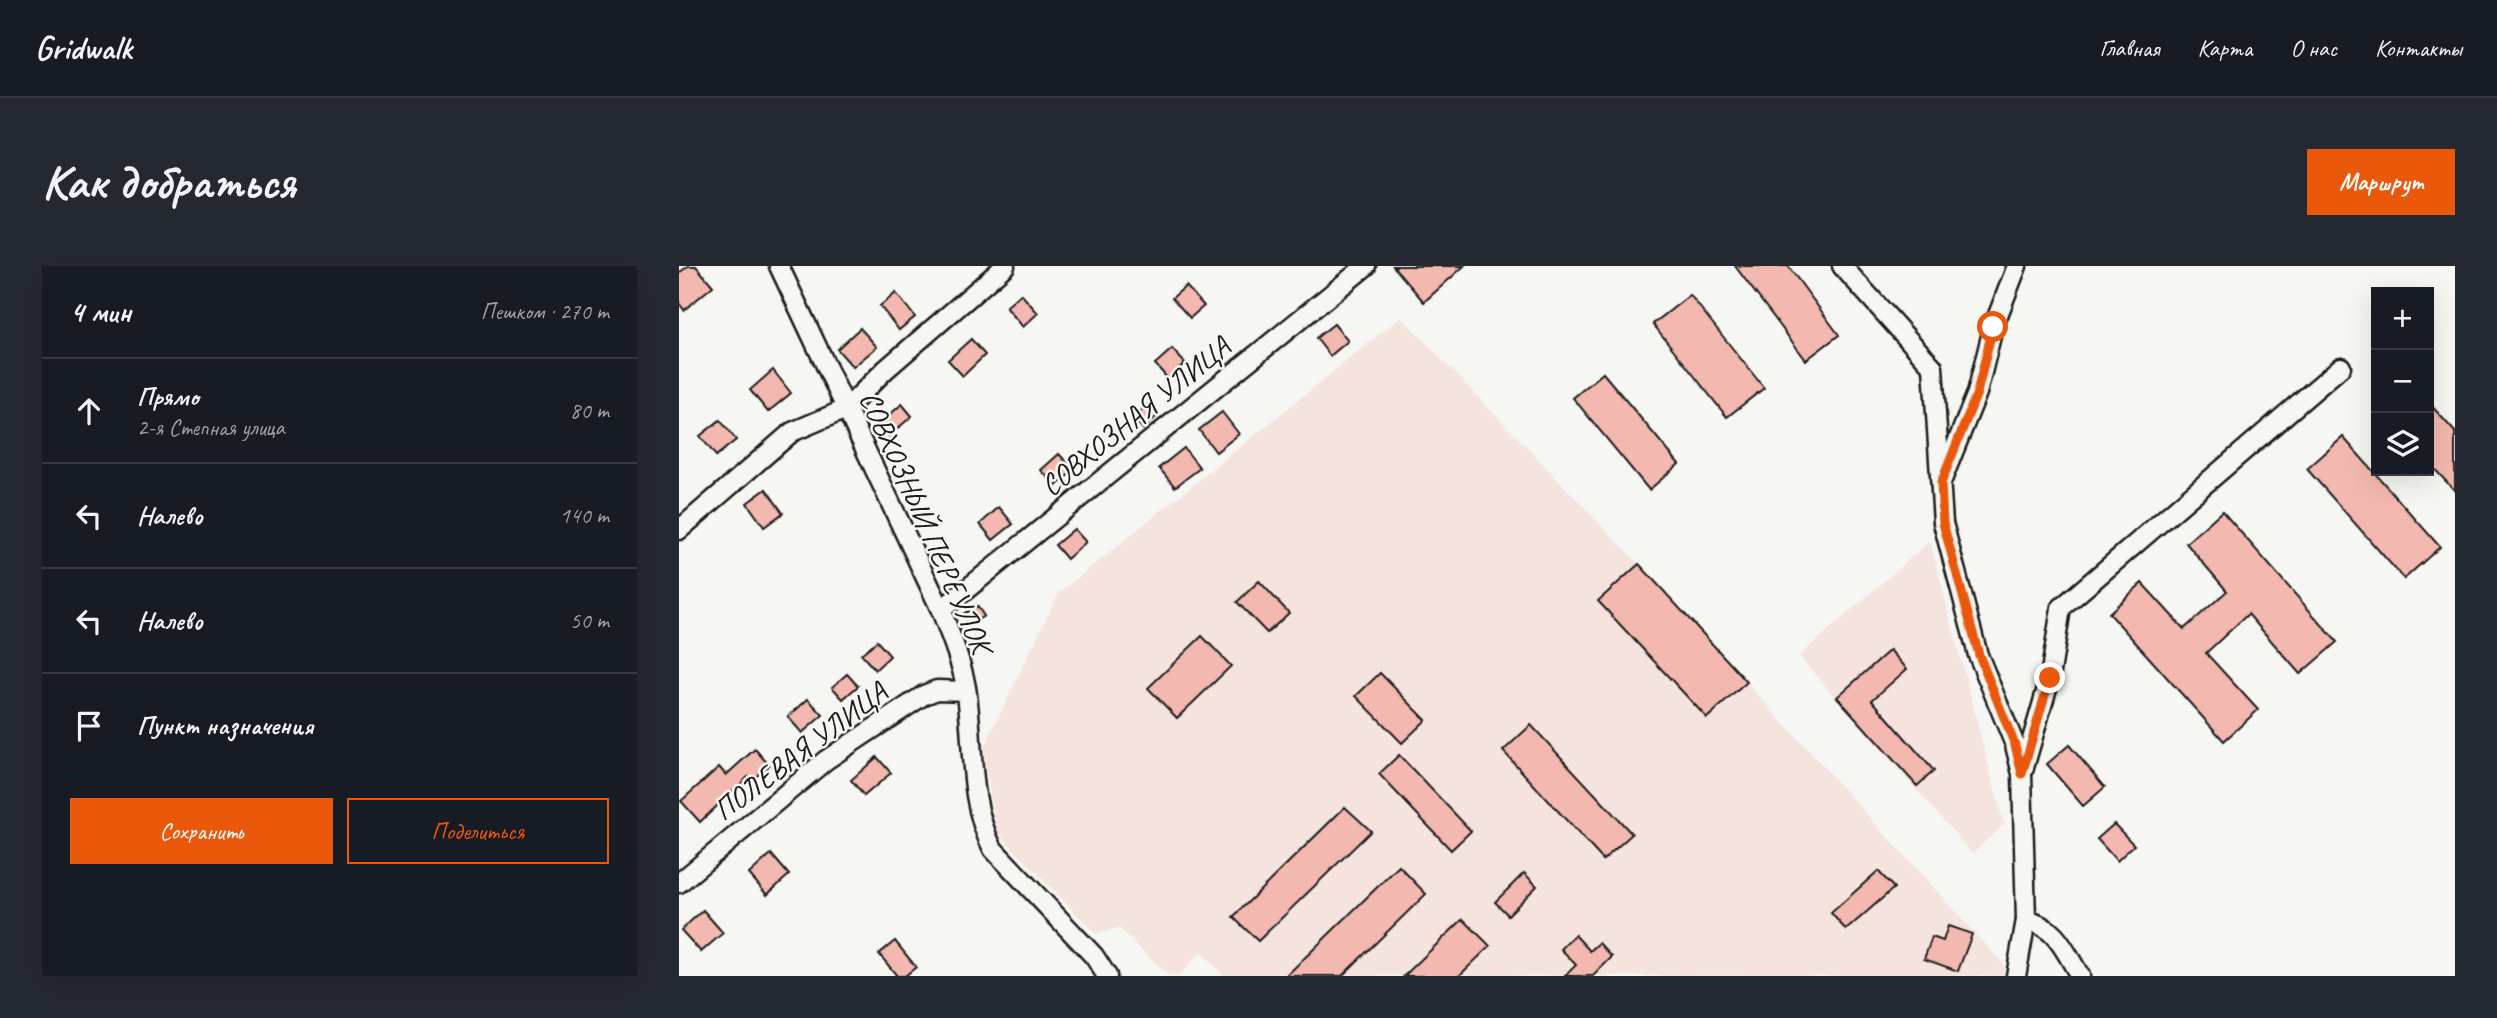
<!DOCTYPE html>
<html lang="ru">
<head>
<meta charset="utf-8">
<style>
	:root { --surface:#171b24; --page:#242831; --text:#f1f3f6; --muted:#9ea1a6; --line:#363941; --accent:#ea580c }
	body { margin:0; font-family:Caveat,sans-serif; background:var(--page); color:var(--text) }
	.controls { position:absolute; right:21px; top:21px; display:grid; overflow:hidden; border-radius:0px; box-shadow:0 7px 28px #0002 }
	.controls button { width:63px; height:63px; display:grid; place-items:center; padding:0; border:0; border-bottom:2px solid var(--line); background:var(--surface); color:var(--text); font:35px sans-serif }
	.stop { position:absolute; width:21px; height:21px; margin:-16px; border:5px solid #ea580c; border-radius:50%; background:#fff }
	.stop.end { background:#ea580c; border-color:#fff; box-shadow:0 2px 7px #0008 }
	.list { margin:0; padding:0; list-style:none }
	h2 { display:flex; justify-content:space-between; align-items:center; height:91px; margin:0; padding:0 28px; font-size:30px }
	h2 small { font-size:23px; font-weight:400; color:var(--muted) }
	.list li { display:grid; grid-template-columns:46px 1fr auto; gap:21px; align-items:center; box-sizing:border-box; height:105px; padding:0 28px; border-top:2px solid var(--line) }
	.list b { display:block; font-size:26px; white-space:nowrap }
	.list p { margin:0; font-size:23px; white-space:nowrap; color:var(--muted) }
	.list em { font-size:23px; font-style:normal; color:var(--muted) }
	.actions { display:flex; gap:14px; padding:21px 28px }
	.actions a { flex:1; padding:16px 0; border:2px solid var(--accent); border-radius:0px; text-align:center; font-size:24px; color:var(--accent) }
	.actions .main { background:var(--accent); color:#fff }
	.icon { flex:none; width:38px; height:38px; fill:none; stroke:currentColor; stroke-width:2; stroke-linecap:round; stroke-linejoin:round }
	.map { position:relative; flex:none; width:1776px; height:710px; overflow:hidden; border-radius:0px }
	header { display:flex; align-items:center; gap:42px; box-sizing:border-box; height:98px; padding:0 35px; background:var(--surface); border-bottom:2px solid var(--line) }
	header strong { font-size:33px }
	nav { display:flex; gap:38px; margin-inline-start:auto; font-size:24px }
	.intro { display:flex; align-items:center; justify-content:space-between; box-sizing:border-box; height:168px; padding:0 42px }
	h1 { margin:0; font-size:49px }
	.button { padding:18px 32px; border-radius:0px; background:var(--accent); color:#fff; font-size:24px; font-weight:700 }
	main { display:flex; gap:42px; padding:0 42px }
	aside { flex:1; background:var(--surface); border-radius:0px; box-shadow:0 7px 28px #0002 }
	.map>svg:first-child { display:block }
	.built { fill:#f5e3de }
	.building { fill:#f3b8af; stroke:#1c1c1c; stroke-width:2 }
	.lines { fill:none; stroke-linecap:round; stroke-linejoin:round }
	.minor-casing { stroke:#1c1c1c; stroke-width:23 }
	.minor { stroke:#f6f6f2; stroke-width:18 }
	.route { stroke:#ea580c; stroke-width:9 }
	.labels { text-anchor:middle; stroke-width:5; stroke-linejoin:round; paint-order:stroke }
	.street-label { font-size:30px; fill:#1c1c1c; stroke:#f6f6f2 }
</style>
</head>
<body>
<header>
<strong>Gridwalk</strong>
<nav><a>Главная</a><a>Карта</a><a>О нас</a><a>Контакты</a></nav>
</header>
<div class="intro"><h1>Как добраться</h1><a class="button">Маршрут</a></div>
<main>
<aside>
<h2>4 мин<small>Пешком · 270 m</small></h2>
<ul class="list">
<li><svg class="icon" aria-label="ahead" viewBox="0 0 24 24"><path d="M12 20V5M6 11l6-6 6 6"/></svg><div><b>Прямо</b><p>2-я Степная улица</p></div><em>80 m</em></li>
<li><svg class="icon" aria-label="left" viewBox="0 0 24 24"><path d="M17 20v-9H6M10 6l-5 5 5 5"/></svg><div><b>Налево</b></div><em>140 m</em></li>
<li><svg class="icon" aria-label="left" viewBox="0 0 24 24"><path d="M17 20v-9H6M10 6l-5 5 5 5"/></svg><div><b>Налево</b></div><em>50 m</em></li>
<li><svg class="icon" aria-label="arrive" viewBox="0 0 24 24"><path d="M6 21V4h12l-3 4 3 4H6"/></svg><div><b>Пункт назначения</b></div></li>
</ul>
<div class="actions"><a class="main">Сохранить</a><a>Поделиться</a></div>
</aside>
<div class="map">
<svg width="1776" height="710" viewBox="0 0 1776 710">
	<rect width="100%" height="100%" fill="#f6f6f2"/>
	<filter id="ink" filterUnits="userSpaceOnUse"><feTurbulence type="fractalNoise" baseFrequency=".0143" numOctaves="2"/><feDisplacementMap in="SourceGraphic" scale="14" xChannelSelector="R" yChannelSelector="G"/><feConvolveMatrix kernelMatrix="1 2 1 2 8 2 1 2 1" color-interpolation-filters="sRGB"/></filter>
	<g filter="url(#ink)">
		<g class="built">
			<polygon points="722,51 960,298 1324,698 1326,710 545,710 522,686 500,710 490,710 440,662 417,668 317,565 304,483 379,328"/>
			<polygon points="1251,275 1325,559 1293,587 1120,390"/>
		</g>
		<g class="building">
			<polygon points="9,0 17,0 34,20 5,44 0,37 0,7"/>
			<polygon points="714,0 785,0 745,36"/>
			<polygon points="1056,0 1109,0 1160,69 1127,94"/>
			<polygon points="507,20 525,40 511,52 493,32"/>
			<polygon points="217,27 236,51 220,64 201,40"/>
			<polygon points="342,28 359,47 344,61 327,41"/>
			<polygon points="1011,29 1085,122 1048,151 974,58"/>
			<polygon points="655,58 669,75 651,90 637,72"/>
			<polygon points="181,62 198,81 174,101 158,83"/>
			<polygon points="292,73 306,89 284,110 269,94"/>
			<polygon points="493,83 506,97 489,113 476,98"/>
			<polygon points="94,104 112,127 89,146 71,124"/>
			<polygon points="924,107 1000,198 970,224 894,132"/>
			<polygon points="1750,137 1776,166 1776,225 1750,197"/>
			<polygon points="223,138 233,150 210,170 200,158"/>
			<polygon points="470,138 479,149 464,163 454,152"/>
			<polygon points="543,146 560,168 537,186 520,164"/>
			<polygon points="41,154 57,174 37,190 21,170"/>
			<polygon points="1664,171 1761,281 1725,313 1628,203"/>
			<polygon points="505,182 521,202 496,221 480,202"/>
			<polygon points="380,188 395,204 377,220 362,204"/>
			<polygon points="87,223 104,247 85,261 68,237"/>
			<polygon points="320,241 334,258 314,274 301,258"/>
			<polygon points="1543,245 1658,376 1621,408 1569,348 1527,387 1579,444 1545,475 1430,347 1463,317 1505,363 1548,325 1507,277"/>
			<polygon points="395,263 407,276 388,293 376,279"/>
			<polygon points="960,298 1068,416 1028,452 919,335"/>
			<polygon points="580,315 610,347 588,367 558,336"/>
			<polygon points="298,340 305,350 290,359 284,348"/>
			<polygon points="523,370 552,400 498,452 469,422"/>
			<polygon points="198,375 211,390 196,404 182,388"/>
			<polygon points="1211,384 1228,403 1193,434 1255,505 1238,520 1158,431"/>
			<polygon points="701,407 747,454 723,477 677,430"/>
			<polygon points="168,408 179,420 164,433 153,421"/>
			<polygon points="129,433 144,449 123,467 109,451"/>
			<polygon points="852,459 953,568 924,594 824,485"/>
			<polygon points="1390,479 1426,521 1404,540 1368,498"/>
			<polygon points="76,483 90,499 72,515 69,511 21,556 2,535 40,501 47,509"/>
			<polygon points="720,489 792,565 772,584 700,508"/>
			<polygon points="198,491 212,507 185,530 172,514"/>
			<polygon points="666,541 692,565 579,675 554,651"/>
			<polygon points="1435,558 1455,579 1438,595 1418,573"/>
			<polygon points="92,588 110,609 88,629 70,608"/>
			<polygon points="720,600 747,628 663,710 607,710"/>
			<polygon points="1199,605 1215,622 1167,664 1152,647"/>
			<polygon points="845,607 858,620 829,649 816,636"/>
			<polygon points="24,644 44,667 22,686 2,664"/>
			<polygon points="784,653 811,680 780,710 725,710"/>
			<polygon points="1269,660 1293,668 1279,705 1245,693 1253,671 1264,675"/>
			<polygon points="896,669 911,685 920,677 933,691 914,710 886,710 897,699 882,683"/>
			<polygon points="216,675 237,701 226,710 218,710 200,688"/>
		</g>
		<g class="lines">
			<defs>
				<g id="minor">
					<path d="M 100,0 L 262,344 C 272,371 284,399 288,428 C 295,479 289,536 314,583 L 415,690 L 428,710"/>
					<polyline points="1163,0 1254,101 1264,257 1299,389 1336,479 1343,508 1347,654 1337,710"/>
					<polyline points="1263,214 1298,127 1314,62 1338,0"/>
					<polyline points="0,264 113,166 167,143 206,104 326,0"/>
					<polyline points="262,344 687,0"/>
					<polyline points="1344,505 1371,412 1382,342 1662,101"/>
					<polyline points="0,617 147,494 245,429 258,424 287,425"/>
					<path d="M 1347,654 C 1379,662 1385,684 1401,710"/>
				</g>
			</defs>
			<use href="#minor" class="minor-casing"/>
			<use href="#minor" class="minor"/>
		</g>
	</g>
	<g class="lines" filter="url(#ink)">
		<polyline class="route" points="1314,61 1298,127 1262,217 1264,257 1300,389 1336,479 1343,508 1371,412"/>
	</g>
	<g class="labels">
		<g class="street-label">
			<text transform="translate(456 150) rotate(-39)" y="10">СОВХОЗНАЯ УЛИЦА</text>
			<text transform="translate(247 256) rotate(66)" y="10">СОВХОЗНЫЙ ПЕРЕУЛОК</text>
			<text transform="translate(121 485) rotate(-37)" y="10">ПОЛЕВАЯ УЛИЦА</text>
		</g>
	</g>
</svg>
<div class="controls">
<button>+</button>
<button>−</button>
<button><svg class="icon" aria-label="layers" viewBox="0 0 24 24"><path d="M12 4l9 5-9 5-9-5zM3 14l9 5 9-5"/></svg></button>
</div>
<div class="stop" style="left:1314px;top:61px"></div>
<div class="stop end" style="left:1371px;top:412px"></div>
</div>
</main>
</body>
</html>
